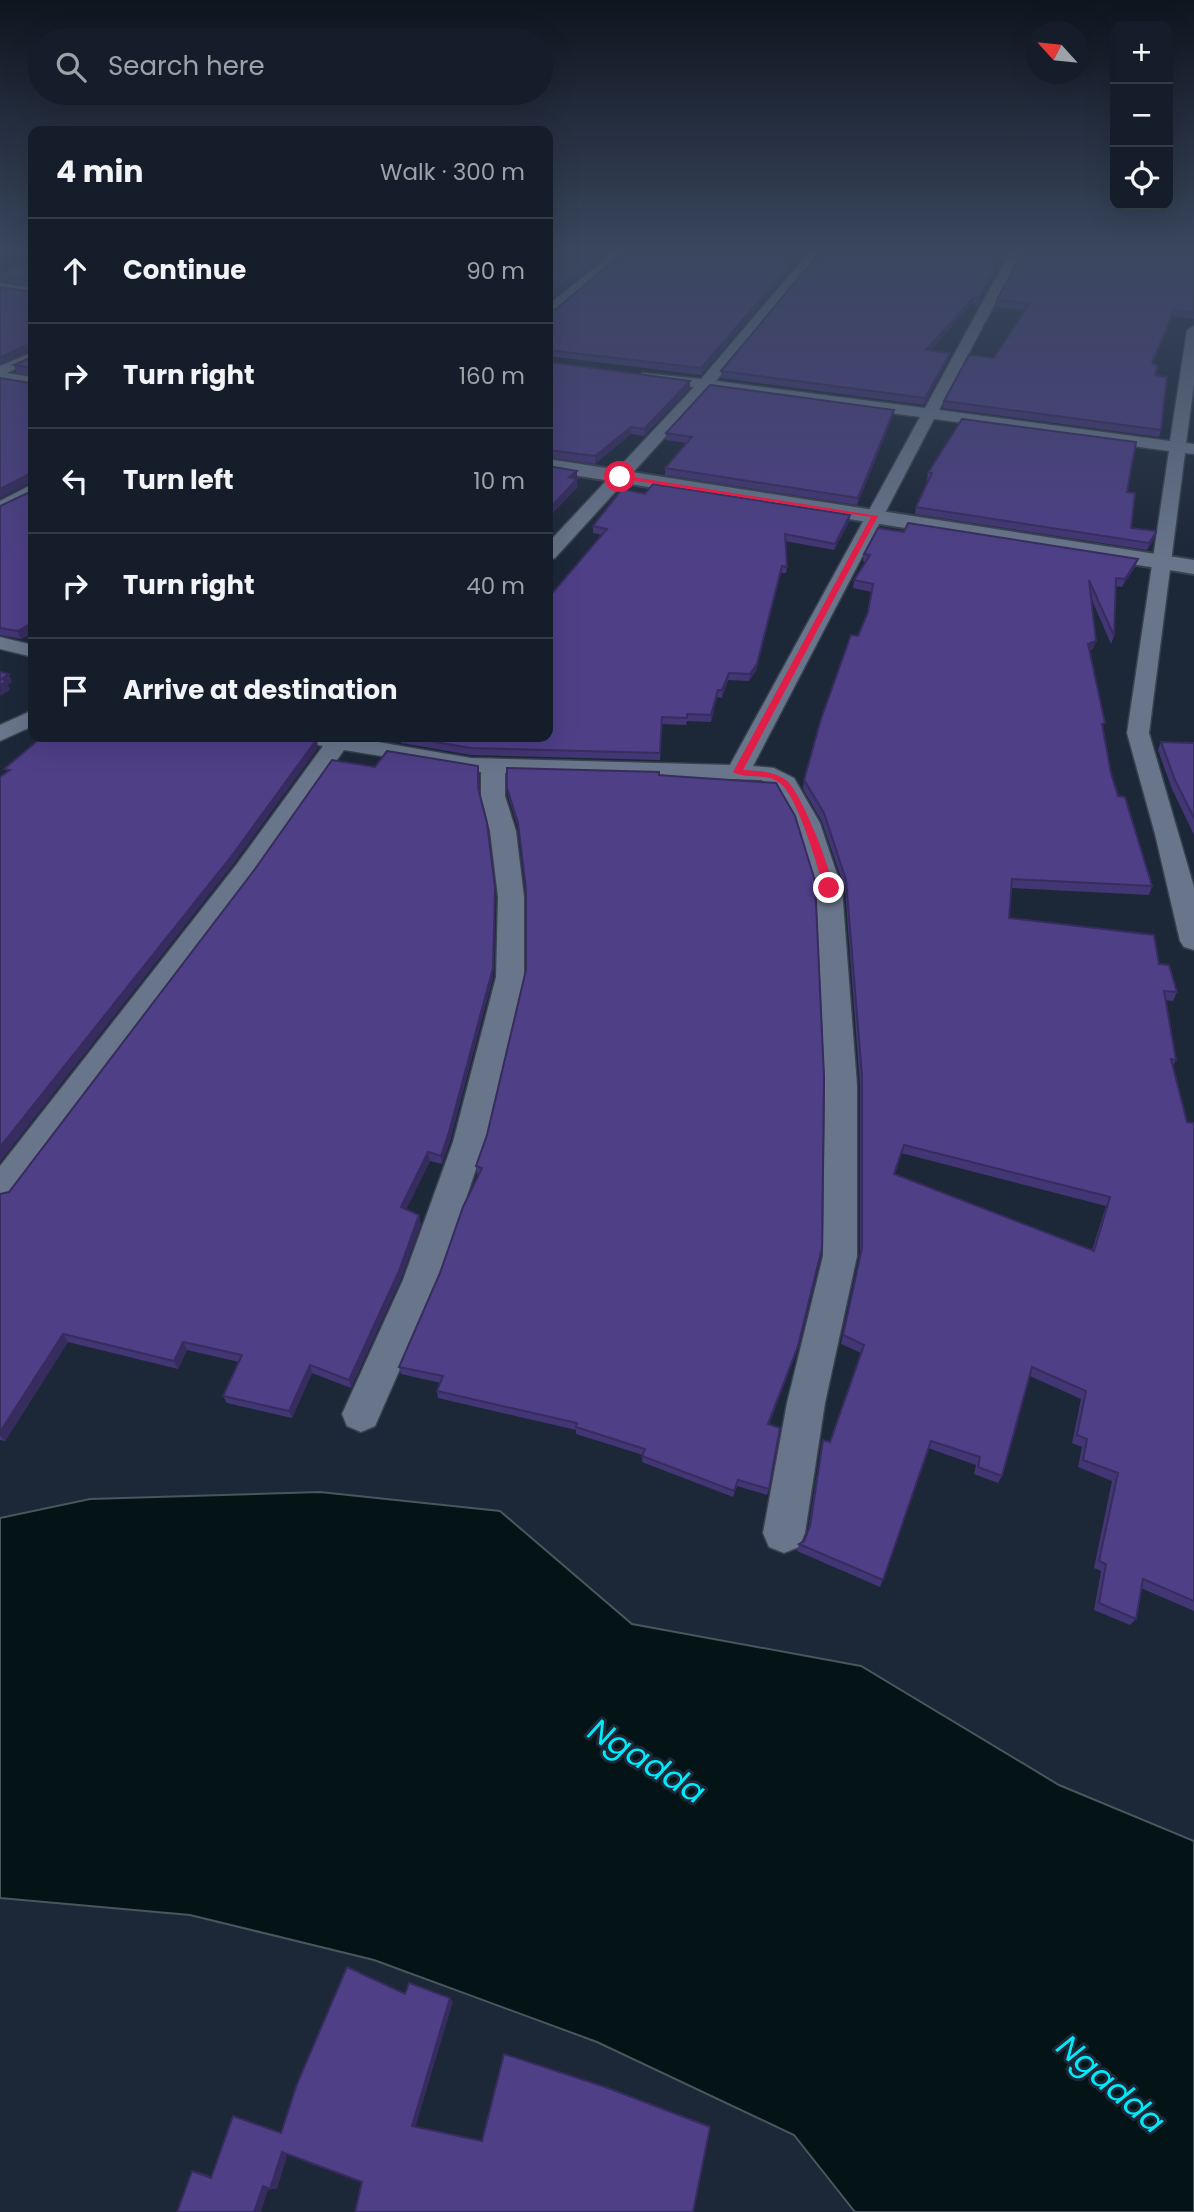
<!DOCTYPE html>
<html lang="en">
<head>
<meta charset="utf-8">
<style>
	:root { --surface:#151d2a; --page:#222a36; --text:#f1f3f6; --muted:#9da2a8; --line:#343b47 }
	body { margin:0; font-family:Poppins,sans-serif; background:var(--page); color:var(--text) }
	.controls { position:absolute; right:21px; top:21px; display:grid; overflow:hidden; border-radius:14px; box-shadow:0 7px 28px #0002 }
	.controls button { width:63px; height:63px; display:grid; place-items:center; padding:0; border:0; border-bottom:2px solid var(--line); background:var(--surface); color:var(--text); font:35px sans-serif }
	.compass { position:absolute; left:1026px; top:21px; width:63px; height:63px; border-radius:50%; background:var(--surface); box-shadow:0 7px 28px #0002; rotate:297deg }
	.stop { position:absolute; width:21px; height:21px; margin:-16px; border:5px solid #e11d48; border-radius:50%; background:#fff }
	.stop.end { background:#e11d48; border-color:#fff; box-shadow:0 2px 7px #0008 }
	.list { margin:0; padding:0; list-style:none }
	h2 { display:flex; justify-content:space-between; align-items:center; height:91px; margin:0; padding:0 28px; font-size:30px }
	h2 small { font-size:23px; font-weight:400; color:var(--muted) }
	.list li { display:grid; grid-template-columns:46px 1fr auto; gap:21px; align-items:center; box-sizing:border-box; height:105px; padding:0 28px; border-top:2px solid var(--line) }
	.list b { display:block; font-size:26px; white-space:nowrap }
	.list em { font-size:23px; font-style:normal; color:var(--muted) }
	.icon { flex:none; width:38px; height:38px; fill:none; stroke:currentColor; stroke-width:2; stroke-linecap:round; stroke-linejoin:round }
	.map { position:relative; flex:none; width:1194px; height:2212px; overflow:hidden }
	.search { position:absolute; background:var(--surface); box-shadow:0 7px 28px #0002; left:28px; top:28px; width:525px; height:77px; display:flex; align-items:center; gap:18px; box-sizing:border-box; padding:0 24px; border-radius:38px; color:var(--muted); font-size:26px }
	.panel { position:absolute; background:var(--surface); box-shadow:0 7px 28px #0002; left:28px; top:126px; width:525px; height:616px; border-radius:14px }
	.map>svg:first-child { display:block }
	.water { fill:#041416; stroke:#49575c; stroke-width:2 }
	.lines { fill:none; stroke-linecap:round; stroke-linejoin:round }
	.street-casing { stroke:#384150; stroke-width:3 }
	.secondary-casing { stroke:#384150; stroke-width:4 }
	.street { fill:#68758a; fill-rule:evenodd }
	.secondary { fill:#68758a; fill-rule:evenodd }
	.wall { fill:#433674; fill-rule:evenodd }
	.shaded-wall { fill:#372c5e }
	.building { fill:#4e3f87; stroke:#372c5e; stroke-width:2; fill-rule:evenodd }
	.route { fill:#e11d48 }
	.labels { text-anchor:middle; stroke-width:6; stroke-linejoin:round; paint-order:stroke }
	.near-water-label { font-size:32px; font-style:italic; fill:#00ebf9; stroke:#1c2738 }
</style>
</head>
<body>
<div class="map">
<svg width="1194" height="2212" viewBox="0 0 1194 2212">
	<rect width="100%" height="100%" fill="#1c2738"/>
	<polygon class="water" points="320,1492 500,1511 632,1624 861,1666 1059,1785 1194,1841 1194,2212 855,2212 794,2135 597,2042 374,1960 190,1915 0,1898 0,1518 90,1499"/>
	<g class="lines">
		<defs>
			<g id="street">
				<polygon points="617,250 630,250 553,314 548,315 548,305"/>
				<polygon points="811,250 823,250 716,381 925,408 1011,250 1023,250 939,410 1170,441 1187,330 1194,326 1194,384 1186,443 1194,444 1194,454 1185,453 1149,733 1194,887 1194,950 1184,947 1180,941 1155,834 1127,733 1169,451 934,419 753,766 774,768 794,778 820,823 842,889 857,1085 857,1256 825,1403 805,1533 799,1547 784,1553 769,1547 763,1533 787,1403 823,1256 825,1085 816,889 796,823 776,788 761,780 505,773 505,796 516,831 524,897 524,977 485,1142 439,1280 375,1426 361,1432 347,1426 342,1414 403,1280 453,1142 496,977 498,897 490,831 481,796 481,772 344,750 255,876 12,1199 0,1203 0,1166 237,864 323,746 302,742 299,737 349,737 471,758 730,765 920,417 709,389 555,558 548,560 548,543 694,387 642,379 640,376 642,373 701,379"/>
				<polygon points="0,283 33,288 33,296 0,291"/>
				<polygon points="33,352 33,361 0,376 0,366"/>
				<polygon points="33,484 33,496 0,513 0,501"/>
				<polygon points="0,637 33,645 33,657 0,649"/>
				<polygon points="33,710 33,726 0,741 0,725"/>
			</g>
			<g id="secondary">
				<polygon points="0,372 33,377 33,387 0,382"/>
				<polygon points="548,459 1194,560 1194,574 548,471"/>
			</g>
		</defs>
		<use href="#street" class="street-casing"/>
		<use href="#secondary" class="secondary-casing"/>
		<use href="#street" class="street"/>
		<use href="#secondary" class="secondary"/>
	</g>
	<g class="wall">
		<polygon points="0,250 33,250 33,287 0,281 0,274 32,261 33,255"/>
		<polygon points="808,250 701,375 548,356 548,310"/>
		<polygon points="1008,250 978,305 971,304 930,351 948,360 924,405 721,378 721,371"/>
		<polygon points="1194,250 1194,319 1173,316 1153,363 1161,430 1159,437 943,408 944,401 994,358 1025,310 996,307 997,300"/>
		<polygon points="0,287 31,292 33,375 16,372 14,365 32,357 32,350 0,365"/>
		<polygon points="548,362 690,388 644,436 631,434 595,464 548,457"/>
		<polygon points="33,380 33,634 31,634 21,639 0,635 0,506 32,491 32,482 0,498 30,383"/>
		<polygon points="893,416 857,505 665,475 665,468 687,443 666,440 666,433"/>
		<polygon points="928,473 1127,492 1131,528 1155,534 1153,541 1147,550 915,514 916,507 929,480 927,480"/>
		<polygon points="645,494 850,515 849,522 834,550 785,541 787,567 786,573 781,573 756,671 749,681 728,680 722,698 717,697 711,722 687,721 686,725 662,724 660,760 471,755 401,743 400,737 548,737 602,535 593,533 593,526"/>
		<path d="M 904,532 L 1138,559 L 1135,567 L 1122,587 L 1115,586 L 1114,636 L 1111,644 L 1091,598 L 1096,641 L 1093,649 L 1089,651 L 1111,773 L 1152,886 L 1149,895 L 1011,888 L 1009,918 L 1159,964 L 1177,992 L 1173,1001 L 1165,1000 L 1176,1060 L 1172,1067 L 1187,1122 L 1194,1123 L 1194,1611 L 1141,1588 L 1136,1619 L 1130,1625 L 1094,1610 L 1101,1571 L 1094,1568 L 1112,1481 L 1078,1467 L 1082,1447 L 1072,1443 L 1081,1399 L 1030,1376 L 1002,1476 L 998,1483 L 974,1474 L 976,1465 L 928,1448 L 880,1587 L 797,1551 L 799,1544 L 804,1541 L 808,1530 L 821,1448 L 823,1440 L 830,1442 L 861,1353 L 841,1344 L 860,1256 L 860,1085 L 845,889 L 822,822 L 803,789 L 804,780 L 868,612 L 872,592 L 853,588 L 854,580 L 865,562 L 863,562 L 864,554 ZM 901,1153 L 1106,1206 L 1092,1250 L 895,1174 Z"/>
		<polygon points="1161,742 1194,743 1194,835 1172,789 1158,750"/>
		<polygon points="478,766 478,791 495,897 493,977 450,1141 442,1164 430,1161 406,1209 421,1224 401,1279 351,1388 312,1373 292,1418 227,1403 223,1396 239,1362 187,1350 178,1369 68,1342 5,1441 0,1440 0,1194 9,1192 375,767"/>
		<polygon points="659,775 796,1353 769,1425 769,1489 767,1495 737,1486 733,1497 642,1462 643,1455 576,1434 576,1430 438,1398 437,1391 441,1383 401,1374 399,1367 440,1273 478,1175 477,1174 476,1166 487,1135 526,970 526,893 519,831 508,796 507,788"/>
	</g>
	<g class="shaded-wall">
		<polygon points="27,250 31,250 32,255 0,268 0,261"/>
		<polygon points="606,250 614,250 548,302 548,295"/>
		<polygon points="803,250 808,250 701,375 701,368"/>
		<polygon points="1006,250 1008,250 978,305 979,298"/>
		<polygon points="973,298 971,304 924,357 926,350"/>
		<polygon points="32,343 33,350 0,365 0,357"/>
		<polygon points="950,353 948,360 924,405 925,398"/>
		<polygon points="690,381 690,388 644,436 644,429"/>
		<polygon points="894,410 893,416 857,505 858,498"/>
		<polygon points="631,427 631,434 595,464 595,456"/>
		<polygon points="577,471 577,478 569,485 569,477"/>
		<polygon points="29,474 32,482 0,498 0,489"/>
		<polygon points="577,479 578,487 548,518 548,510"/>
		<polygon points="850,515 849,522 834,550 835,544"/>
		<polygon points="1155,534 1153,541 1147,550 1149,543"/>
		<polygon points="1138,559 1135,567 1122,587 1125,579"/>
		<polygon points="782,566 781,573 756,671 749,681 750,674"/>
		<polygon points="28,625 31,634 21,639 18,631"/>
		<polygon points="1096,641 1093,649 1085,652 1088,644"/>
		<polygon points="729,673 728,680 722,698 722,690"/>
		<polygon points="9,674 12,682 8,685 10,690 0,696 1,679"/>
		<polygon points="718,690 717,697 711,722 711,715"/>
		<polygon points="317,739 318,748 235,862 0,1162 0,1147"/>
		<polygon points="495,888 493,977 450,1141 442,1164 441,1156"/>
		<polygon points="428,1152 430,1161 403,1216 401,1207"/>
		<polygon points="419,1215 421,1224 401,1279 351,1388 349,1380"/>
		<polygon points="822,1248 796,1353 766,1431 768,1424"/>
		<polygon points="63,1334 68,1342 5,1441 0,1435 0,1432"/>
		<polygon points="183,1342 187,1350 178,1369 174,1361"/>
		<polygon points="310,1365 312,1373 292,1418 289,1411"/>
		<polygon points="450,1998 453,2002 415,2128 412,2126"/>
		<polygon points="282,2152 288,2153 277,2189 270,2189"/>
		<polygon points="192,2171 200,2172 219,2179 211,2178"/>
		<polygon points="263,2186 269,2187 261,2212 254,2212"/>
	</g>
	<g class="building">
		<polygon points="0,250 27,250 0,261"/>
		<polygon points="548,250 606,250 548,295"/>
		<polygon points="626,250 803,250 701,368 548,350 548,310 555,310"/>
		<polygon points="822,250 1006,250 979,298 973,298 926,350 950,353 925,398 721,371"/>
		<polygon points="1024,250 1194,250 1194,312 1174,310 1152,363 1158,366 1155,375 1167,377 1161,430 944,401 969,355 994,358 1029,304 997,300"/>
		<polygon points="33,255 33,282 0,275 32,261"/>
		<polygon points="0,287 31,292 33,290 33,375 33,368 14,365 32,357 32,343 0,357"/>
		<polygon points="548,362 690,381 644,429 631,427 595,456 548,450"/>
		<polygon points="0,378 30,383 33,380 33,626 28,625 18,631 0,628 0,506 32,491 33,475 29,474 0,489"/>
		<polygon points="710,385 894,410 858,498 665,468 692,437 666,433"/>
		<polygon points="962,419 1136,442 1127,492 1135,493 1131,528 1156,531 1155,534 1149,543 916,507 932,473 928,473"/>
		<polygon points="548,466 577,471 569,477 577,479 548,510"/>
		<polygon points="653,484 850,515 835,544 785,534 787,567 782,566 757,664 750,674 729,673 722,690 718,690 711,715 687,714 687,718 662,717 660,753 471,748 405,737 548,737 548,598 607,529 593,526 622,489 645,494"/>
		<path d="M 908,523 L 1138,559 L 1125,579 L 1116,578 L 1114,636 L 1089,580 L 1096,641 L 1088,644 L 1105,723 L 1102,724 L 1111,773 L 1118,796 L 1125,797 L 1152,886 L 1012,879 L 1009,918 L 1154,935 L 1159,964 L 1169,965 L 1177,992 L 1164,991 L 1176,1060 L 1171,1059 L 1187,1122 L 1194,1123 L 1194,1601 L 1143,1579 L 1136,1619 L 1099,1603 L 1106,1564 L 1099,1561 L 1118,1473 L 1083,1460 L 1087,1439 L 1077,1435 L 1086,1391 L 1032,1367 L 1002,1476 L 978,1467 L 980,1457 L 931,1441 L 883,1580 L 799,1544 L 804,1541 L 810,1526 L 823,1440 L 830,1442 L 864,1345 L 843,1335 L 862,1248 L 862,1076 L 846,880 L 824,813 L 804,780 L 821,719 L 851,635 L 858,636 L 868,612 L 873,584 L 854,580 L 870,555 L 864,554 L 878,528 L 904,532 ZM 904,1145 L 1110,1197 L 1094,1251 L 894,1174 Z"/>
		<polygon points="0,672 9,674 1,679 7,681 0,685"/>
		<polygon points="42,737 304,737 317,739 233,854 0,1147 0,777 10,770 4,769"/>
		<polygon points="1161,742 1194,743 1194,818 1175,780"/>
		<polygon points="387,751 478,766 478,788 487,823 495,888 493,968 449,1132 441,1156 428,1152 401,1207 419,1215 399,1271 349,1380 310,1365 289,1411 223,1396 242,1355 183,1342 174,1361 63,1334 0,1432 0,1194 9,1192 255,869 332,760 375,767"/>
		<polygon points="507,768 659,772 659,775 671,776 776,783 795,816 815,881 824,1077 822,1248 798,1346 768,1424 780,1428 769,1489 738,1480 734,1491 642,1456 645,1449 576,1427 577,1423 437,1391 443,1376 399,1367 440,1273 463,1207 482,1168 476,1166 487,1135 526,970 526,889 518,823 507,788"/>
		<polygon points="347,1967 405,1994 409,1983 450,1998 412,2126 482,2141 504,2054 605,2087 710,2127 693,2212 355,2212 362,2182 282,2152 270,2189 263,2186 254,2212 177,2212 192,2171 211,2178 233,2116 281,2133 297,2084"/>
	</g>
	<linearGradient id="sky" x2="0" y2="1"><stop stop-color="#0f151f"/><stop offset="0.45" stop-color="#3a475e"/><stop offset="1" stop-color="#3a475e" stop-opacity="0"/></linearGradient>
	<rect width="1194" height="560" fill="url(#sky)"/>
	<path class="route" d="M 620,475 L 878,516 L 743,770 C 759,771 773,771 786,780 C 800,790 834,874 833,891 L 824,888 C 817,865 798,797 780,783 C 765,772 747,780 733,772 L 871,517 L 617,478 Z"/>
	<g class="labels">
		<g class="near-water-label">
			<text transform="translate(647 1761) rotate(32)" y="11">Ngadda</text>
			<text transform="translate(1111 2084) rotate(41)" y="11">Ngadda</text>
		</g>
	</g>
</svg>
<div class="controls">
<button>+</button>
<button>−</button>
<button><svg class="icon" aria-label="locate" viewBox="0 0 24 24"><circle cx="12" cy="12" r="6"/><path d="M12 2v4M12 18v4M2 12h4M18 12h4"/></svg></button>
</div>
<svg class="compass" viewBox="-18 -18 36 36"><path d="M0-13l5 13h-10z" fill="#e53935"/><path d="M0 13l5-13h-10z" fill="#9da2a8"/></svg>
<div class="stop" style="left:620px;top:477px"></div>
<div class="stop end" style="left:829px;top:888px"></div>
<div class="search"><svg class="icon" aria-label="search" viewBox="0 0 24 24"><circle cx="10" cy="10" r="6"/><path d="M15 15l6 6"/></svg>Search here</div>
<section class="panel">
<h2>4 min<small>Walk · 300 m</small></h2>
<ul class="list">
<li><svg class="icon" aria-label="ahead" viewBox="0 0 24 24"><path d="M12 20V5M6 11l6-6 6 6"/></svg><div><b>Continue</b></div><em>90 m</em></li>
<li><svg class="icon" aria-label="right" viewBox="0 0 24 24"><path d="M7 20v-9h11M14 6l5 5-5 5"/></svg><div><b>Turn right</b></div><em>160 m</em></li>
<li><svg class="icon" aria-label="left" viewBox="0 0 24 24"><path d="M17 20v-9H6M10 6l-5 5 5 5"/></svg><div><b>Turn left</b></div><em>10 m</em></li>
<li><svg class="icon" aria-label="right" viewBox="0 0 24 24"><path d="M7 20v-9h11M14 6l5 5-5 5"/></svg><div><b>Turn right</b></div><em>40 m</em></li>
<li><svg class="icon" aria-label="arrive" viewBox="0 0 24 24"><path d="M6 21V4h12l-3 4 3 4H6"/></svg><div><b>Arrive at destination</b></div></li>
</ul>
</section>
</div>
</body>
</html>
